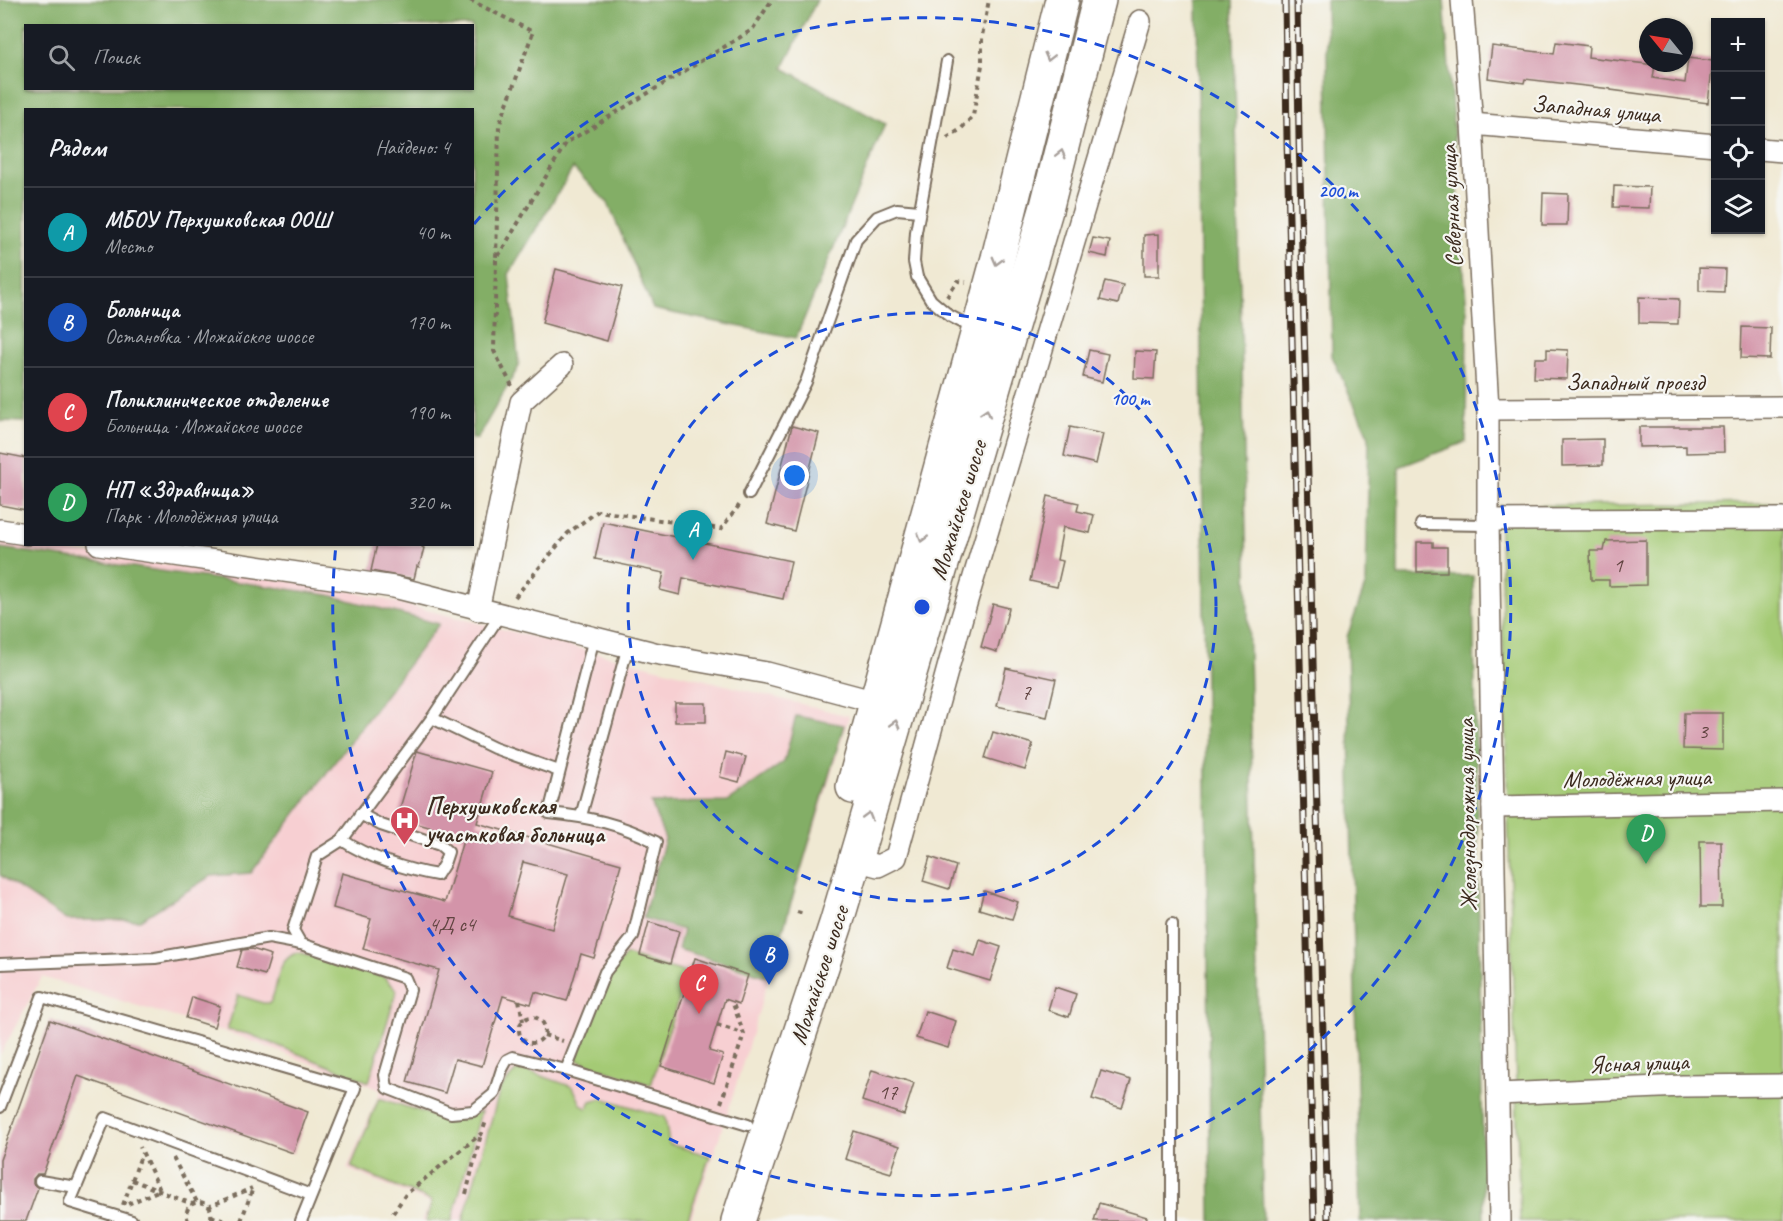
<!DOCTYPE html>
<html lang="ru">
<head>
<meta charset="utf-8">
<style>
	:root { --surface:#171b24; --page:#242831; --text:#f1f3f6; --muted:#9ea1a6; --line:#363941; --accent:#d1495b }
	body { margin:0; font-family:Caveat,sans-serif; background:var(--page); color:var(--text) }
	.controls { position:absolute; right:18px; top:18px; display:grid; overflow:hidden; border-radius:0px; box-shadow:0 2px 4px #0004 }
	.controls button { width:54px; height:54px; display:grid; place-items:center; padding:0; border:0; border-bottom:2px solid var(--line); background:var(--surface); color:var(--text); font:30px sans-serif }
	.compass { position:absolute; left:1639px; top:18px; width:54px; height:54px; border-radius:50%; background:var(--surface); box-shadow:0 2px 4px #0004; rotate:300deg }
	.you { position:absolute; left:795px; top:476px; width:21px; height:21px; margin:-15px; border:4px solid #fff; border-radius:50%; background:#1a73e8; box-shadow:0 0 0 9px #1a73e833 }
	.badge { display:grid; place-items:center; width:39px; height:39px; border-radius:50%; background:var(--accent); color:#fff; font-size:20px; font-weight:700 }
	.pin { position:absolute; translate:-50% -50px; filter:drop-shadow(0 2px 3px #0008) }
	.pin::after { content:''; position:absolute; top:32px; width:21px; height:18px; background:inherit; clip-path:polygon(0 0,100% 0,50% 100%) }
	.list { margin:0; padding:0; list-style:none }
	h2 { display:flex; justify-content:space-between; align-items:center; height:78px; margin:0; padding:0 24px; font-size:26px }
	h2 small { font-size:20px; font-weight:400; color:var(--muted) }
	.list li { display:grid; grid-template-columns:39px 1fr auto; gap:18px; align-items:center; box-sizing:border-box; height:90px; padding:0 24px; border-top:2px solid var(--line) }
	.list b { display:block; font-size:22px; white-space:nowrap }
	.list p { margin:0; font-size:20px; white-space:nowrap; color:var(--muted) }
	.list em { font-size:20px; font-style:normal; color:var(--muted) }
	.icon { flex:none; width:33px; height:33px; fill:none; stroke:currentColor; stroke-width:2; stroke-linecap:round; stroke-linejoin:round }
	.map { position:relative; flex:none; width:1783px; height:1221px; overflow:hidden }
	.search { position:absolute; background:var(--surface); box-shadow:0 2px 4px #0004; left:24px; top:24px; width:450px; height:66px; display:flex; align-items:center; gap:15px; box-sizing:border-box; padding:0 21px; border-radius:0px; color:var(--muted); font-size:22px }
	.panel { position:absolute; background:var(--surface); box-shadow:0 2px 4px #0004; left:24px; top:108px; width:450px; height:438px; border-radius:0px }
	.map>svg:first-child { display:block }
	.built { fill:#f7cfd2 }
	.green { fill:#a4ca75; stroke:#707a4a; stroke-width:1.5 }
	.forest { fill:#83ae66; stroke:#5f6c42; stroke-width:1.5; fill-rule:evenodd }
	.building { fill:#d394a9; fill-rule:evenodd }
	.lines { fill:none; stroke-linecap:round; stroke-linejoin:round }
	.service-casing { stroke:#7a6d5d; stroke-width:14 }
	.minor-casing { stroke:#7a6d5d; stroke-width:24 }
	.primary-casing { stroke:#7a6d5d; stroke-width:36 }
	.path { stroke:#7a6d5d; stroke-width:4; stroke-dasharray:4.5 4.5; stroke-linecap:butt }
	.service { stroke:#fff; stroke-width:10 }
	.minor { stroke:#fff; stroke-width:21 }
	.primary { stroke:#fff; stroke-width:33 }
	.rail-casing { stroke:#3b2a1e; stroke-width:7 }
	.rail { stroke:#f6f6f2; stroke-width:4.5; stroke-dasharray:14; stroke-linecap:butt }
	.oneway { stroke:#a79f9a }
	.ring { fill:none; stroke:#1d4ed8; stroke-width:3; stroke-dasharray:10 8 }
	.labels { text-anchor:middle; stroke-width:4.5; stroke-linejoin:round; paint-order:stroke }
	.number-label { font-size:21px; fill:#614441 }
	.street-label { font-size:24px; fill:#3b2a1e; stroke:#f6f6f2 }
	.poi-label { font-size:24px; font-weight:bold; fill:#3b2a1e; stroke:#f6f6f2; text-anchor:start }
	.centre { fill:#1d4ed8; stroke:#f6f6f2; stroke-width:3 }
	.ring-label { font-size:18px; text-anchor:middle; font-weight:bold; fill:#1d4ed8; stroke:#f6f6f2; stroke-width:4.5; stroke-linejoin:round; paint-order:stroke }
</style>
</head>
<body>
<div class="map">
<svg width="1783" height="1221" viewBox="0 0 1783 1221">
	<rect width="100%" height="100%" fill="#f6f6f2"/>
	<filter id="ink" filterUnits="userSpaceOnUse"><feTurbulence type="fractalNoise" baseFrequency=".0167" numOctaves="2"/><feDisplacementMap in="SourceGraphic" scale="12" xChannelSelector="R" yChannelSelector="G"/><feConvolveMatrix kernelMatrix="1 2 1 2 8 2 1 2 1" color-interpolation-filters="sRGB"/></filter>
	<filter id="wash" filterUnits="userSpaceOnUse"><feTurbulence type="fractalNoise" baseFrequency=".008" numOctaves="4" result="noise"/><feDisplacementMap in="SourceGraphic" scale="24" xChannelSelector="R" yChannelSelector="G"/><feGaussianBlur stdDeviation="1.35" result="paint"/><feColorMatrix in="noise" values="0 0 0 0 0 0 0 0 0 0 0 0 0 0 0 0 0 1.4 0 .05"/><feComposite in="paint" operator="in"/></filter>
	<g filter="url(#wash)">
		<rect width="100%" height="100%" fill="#f0e9d3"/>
		<polygon class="built" points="0,542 335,587 849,716 726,1118 690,1221 422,1221 430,1203 347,1169 381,1090 241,1037 42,977 0,1055"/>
		<g class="green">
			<polygon points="1783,503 1783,1221 1520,1221 1499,506"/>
			<path d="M 298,952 L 384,977 L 397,990 L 369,1082 L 249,1034 L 227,1030 L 238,995 L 263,1003 L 270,1003 C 281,983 273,962 298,952 Z"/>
			<polygon points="626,955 687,973 651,1085 576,1060 608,976"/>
			<polygon points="517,1070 528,1071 573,1087 581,1104 587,1109 591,1101 602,1098 665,1117 669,1144 710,1156 687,1221 463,1221 500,1089"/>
			<polygon points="379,1098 444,1119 463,1119 481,1111 452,1221 426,1221 432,1201 351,1167"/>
		</g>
		<g class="forest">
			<path d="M 0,0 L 817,0 L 783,68 L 885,124 L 796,338 L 653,309 L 608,203 L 573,168 L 509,274 L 519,366 L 477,439 L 472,439 L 472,110 L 26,110 L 25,422 L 0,421 ZM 26,26 L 472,26 L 472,88 L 26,88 Z"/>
			<polygon points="1197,0 1233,0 1263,1221 1211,1221"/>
			<polygon points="1326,0 1444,0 1467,313 1466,442 1399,467 1398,576 1473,576 1484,1221 1360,1221 1347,637 1366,583 1369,437 1332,356"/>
			<polygon points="0,548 329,595 439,624 251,873 211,876 140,920 66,920 0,875"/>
			<polygon points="796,716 844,725 769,977 678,949 683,930 643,918 665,839 651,803 727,802 784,762"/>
		</g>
		<g id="blocks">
			<g class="building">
				<polygon points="1556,42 1589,46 1588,57 1655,65 1653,78 1685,83 1688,58 1713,61 1708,103 1611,90 1611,89 1525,79 1524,83 1488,78 1492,46 1554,54"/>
				<polygon points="1614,186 1650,187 1649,208 1613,207"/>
				<polygon points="1543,193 1568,194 1567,225 1542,225"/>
				<polygon points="1159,234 1159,276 1144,276 1144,235"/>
				<polygon points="1093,238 1110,241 1107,257 1089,253"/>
				<polygon points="1699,268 1725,269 1724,292 1699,291"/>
				<polygon points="556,269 622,287 607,341 542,323"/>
				<polygon points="1105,281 1123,285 1118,304 1100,300"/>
				<polygon points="1639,297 1679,299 1678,324 1639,323"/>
				<polygon points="1742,327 1771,328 1770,359 1741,358"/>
				<polygon points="1547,349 1568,350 1567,379 1534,378 1535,358 1547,358"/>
				<polygon points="1089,350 1108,354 1102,382 1083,377"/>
				<polygon points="1135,351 1156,352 1154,379 1134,378"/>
				<polygon points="792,426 819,433 794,531 767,524"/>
				<polygon points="1070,427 1103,434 1096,464 1064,456"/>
				<polygon points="1639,427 1723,427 1724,452 1686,453 1686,446 1639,447"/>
				<polygon points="1603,439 1603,465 1562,466 1562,440"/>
				<polygon points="0,453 26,458 26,510 0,505"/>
				<polygon points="1048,496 1079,503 1077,511 1094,515 1090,533 1063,527 1057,560 1063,561 1057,587 1030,581"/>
				<polygon points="603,522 791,561 783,599 683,578 680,595 660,590 664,573 595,559"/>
				<polygon points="1646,540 1646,585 1609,586 1609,580 1591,580 1590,551 1604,551 1606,541"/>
				<polygon points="1417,542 1433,542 1433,547 1447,547 1447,572 1417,572"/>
				<polygon points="377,544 422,544 422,547 424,548 419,567 417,566 414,579 371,571"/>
				<polygon points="993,604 1009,608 997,652 981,647"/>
				<polygon points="1006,668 1056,679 1047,717 997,706"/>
				<rect x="675" y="703" width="31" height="19"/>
				<polygon points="1684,713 1723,713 1723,750 1683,749"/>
				<polygon points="993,732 1033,744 1025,770 985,758"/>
				<path d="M 417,751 L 492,772 L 477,823 L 621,864 L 594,958 L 581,954 L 567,1001 L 535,992 L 531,1004 L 503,996 L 482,1066 L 455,1059 L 445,1093 L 407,1082 L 439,970 L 363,949 L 371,919 L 333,908 L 342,873 L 445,902 L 464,837 L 397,818 ZM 523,862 L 568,874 L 552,929 L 508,916 Z"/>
				<polygon points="726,752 746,757 739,782 720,777"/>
				<polygon points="1700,841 1721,841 1722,907 1701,907"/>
				<polygon points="930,857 956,866 949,889 923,881"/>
				<polygon points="984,891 1018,902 1012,919 979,909"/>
				<polygon points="649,922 679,931 670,964 640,955"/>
				<polygon points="980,940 1001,947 990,981 947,968 953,949 975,956"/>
				<polygon points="252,949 271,955 265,975 237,967 242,950"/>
				<polygon points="695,958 748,975 739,1004 725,999 709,1051 723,1055 714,1083 661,1066"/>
				<polygon points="1055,987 1076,994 1069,1017 1048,1010"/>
				<polygon points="192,997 220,1006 214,1027 186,1018"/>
				<polygon points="925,1011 956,1021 948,1048 916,1038"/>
				<polygon points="50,1020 308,1112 293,1153 78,1076 43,1174 37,1174 33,1179 33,1184 38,1188 26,1221 0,1221 0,1160"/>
				<polygon points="872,1070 914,1083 904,1115 862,1101"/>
				<polygon points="1101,1071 1131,1080 1122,1108 1092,1099"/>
				<polygon points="854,1131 900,1146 891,1173 845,1159"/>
				<polygon points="1099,1203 1147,1217 1146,1221 1094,1221"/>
			</g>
		</g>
	</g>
	<g filter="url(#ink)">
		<use href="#blocks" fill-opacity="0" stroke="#7a6d5d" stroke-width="1.5"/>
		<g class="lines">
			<defs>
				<g id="service">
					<polyline points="947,61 916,232 914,262 917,277 931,300 950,316 975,329"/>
					<polyline points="749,494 806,382 856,240 877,217 897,209 919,211"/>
					<polyline points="1421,524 1488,525"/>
					<polyline points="432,718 494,748 559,771"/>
					<polyline points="581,816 628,646"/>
					<path d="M 342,840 C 367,857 407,870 437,875 L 444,864 L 448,852 L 440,845 L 381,825 L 360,814"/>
					<polyline points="1172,924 1172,1221"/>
					<polyline points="301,944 293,930 317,856 342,840 432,718 500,615"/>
					<polyline points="0,964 155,958 269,938 301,944 405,978 410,990 385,1075 387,1088 451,1113 473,1111 494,1094 502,1069 507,1060 513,1057 566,1070 748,1125"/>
					<path d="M 566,1070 L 605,972 L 633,937 L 656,842 C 620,824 590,817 549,813 L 594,638"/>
					<polyline points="0,1107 42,997 355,1088 301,1221"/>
					<polyline points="40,1181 76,1187"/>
					<polyline points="132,1221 70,1202 105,1118 311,1195"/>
				</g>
				<g id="minor">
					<polyline points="1462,0 1472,124 1488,409 1488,520 1500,1221"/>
					<polyline points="1472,124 1716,145"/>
					<polyline points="1760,149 1783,151"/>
					<polyline points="1488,409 1783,407"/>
					<polyline points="1488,520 1783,519"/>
					<polyline points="0,530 26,534"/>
					<polyline points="99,544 394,587 654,653 767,673 876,702"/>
					<polyline points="478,610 521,402 562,365"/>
					<polyline points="1493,807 1783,801"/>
					<polyline points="855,860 878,866 896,857 962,617 1140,21"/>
					<polyline points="1498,1094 1683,1086 1783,1085"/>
				</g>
				<g id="primary">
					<polyline points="853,787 998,258 1062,0"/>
					<polyline points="738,1221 836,924 855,860 1046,210 1099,0"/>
				</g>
			</defs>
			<use href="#service" class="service-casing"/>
			<use href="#minor" class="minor-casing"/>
			<use href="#primary" class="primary-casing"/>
			<g class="path">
				<polyline points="470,0 533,32 499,126 496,260"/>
				<polyline points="947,138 961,129 973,116 982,65 982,36 989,0"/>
				<polyline points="947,297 958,281 966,282"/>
				<polyline points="512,386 494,351 496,260 566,143 752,30 772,0"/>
				<polyline points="515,597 568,533 598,511 721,529 741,503"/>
				<polyline points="797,912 805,914"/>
				<polyline points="519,1000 523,1021"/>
				<circle cx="532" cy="1030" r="13"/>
				<polyline points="717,1025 743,1033"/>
				<polyline points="544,1035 563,1041"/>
				<polyline points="721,1103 744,1034 732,1001"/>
				<polyline points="173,1158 197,1202"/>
				<polyline points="132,1180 192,1204"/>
				<polyline points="466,1194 481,1134"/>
				<polyline points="128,1204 160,1190 140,1147"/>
				<polyline points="123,1205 142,1153"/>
				<polyline points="208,1207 252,1188"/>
				<polyline points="393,1213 406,1194 482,1133 486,1121"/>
				<polyline points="211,1216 225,1221"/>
				<path d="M 188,1221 C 179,1196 219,1196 210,1221"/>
				<polyline points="241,1221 253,1188"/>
			</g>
			<use href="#service" class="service"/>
			<use href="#minor" class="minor"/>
			<use href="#primary" class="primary"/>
			<defs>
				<g id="rail">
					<polyline points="1285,0 1287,139 1314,1221"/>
					<polyline points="1297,0 1299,138 1328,1221"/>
				</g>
			</defs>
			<use href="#rail" class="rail-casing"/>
			<use href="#rail" class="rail"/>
		</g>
		<defs><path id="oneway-chevron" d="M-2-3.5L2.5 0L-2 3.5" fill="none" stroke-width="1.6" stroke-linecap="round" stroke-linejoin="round" transform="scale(1.5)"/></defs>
		<g class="oneway">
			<use href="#oneway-chevron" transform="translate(1049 57) rotate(104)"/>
			<use href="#oneway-chevron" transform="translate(1061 154) rotate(-76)"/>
			<use href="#oneway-chevron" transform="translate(997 261) rotate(105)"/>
			<use href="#oneway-chevron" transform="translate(986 413) rotate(-73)"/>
			<use href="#oneway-chevron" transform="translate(922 538) rotate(106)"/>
			<use href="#oneway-chevron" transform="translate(895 724) rotate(-74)"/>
			<use href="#oneway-chevron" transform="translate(868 816) rotate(-74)"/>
		</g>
	</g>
	<g class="ring">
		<circle cx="922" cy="607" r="294"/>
		<path d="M474 224A589 589 0 1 1 336 545"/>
	</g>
	<defs>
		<symbol id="hospital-pin" viewBox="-11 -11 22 30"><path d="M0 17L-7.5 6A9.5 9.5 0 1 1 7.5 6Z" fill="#d1495b" stroke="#f6f6f2"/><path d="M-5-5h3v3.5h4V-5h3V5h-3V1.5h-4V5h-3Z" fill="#fff"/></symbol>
	</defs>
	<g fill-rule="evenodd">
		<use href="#hospital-pin" x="388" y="804" width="33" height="45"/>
	</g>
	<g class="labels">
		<g class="number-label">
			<text x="1618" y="572">1</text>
			<text x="1026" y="699">7</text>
			<text x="1703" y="738">3</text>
			<text x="452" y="931">4Д с4</text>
			<text x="888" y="1099">17</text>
		</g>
		<g class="street-label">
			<text transform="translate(1596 109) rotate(5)" y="8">Западная улица</text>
			<text transform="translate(1451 206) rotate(-93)" y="8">Северная улица</text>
			<text x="1635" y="390">Западный проезд</text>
			<text transform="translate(958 510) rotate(-73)" y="8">Можайское шоссе</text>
			<text transform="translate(1637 778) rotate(-1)" y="8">Молодёжная улица</text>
			<text transform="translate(1467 815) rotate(-91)" y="8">Железнодорожная улица</text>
			<text transform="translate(819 975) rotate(-72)" y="8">Можайское шоссе</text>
			<text transform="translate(1639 1063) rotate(-2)" y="8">Ясная улица</text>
		</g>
		<g class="poi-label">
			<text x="426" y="814">Перхушковская<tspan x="426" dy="28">участковая больница</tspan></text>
		</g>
	</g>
	<circle cx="922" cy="607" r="9" class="centre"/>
	<g class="ring-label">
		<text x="1338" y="197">200 m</text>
		<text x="1130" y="405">100 m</text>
	</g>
</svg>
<div class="controls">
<button>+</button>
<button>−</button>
<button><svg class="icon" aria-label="locate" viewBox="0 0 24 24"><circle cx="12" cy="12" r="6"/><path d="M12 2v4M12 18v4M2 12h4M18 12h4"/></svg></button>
<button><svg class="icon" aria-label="layers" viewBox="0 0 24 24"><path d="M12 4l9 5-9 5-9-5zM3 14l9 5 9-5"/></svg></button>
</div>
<svg class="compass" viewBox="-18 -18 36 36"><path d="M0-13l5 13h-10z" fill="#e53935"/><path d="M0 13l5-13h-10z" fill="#9ea1a6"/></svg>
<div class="you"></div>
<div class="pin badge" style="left:693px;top:560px;background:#0f9aa8">A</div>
<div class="pin badge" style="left:769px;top:985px;background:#1a4fb4">B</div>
<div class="pin badge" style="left:699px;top:1014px;background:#e0444e">C</div>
<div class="pin badge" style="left:1646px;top:864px;background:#2e9e5b">D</div>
<div class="search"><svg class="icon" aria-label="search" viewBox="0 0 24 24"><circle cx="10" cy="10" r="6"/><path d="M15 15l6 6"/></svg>Поиск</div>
<section class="panel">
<h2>Рядом<small>Найдено: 4</small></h2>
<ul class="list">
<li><span class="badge" style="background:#0f9aa8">A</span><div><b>МБОУ Перхушковская ООШ</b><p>Место</p></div><em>40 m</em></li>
<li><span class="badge" style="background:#1a4fb4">B</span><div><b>Больница</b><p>Остановка · Можайское шоссе</p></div><em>170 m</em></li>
<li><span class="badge" style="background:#e0444e">C</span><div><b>Поликлиническое отделение</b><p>Больница · Можайское шоссе</p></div><em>190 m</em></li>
<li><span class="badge" style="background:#2e9e5b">D</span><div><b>НП «Здравница»</b><p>Парк · Молодёжная улица</p></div><em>320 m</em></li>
</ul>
</section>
</div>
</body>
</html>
